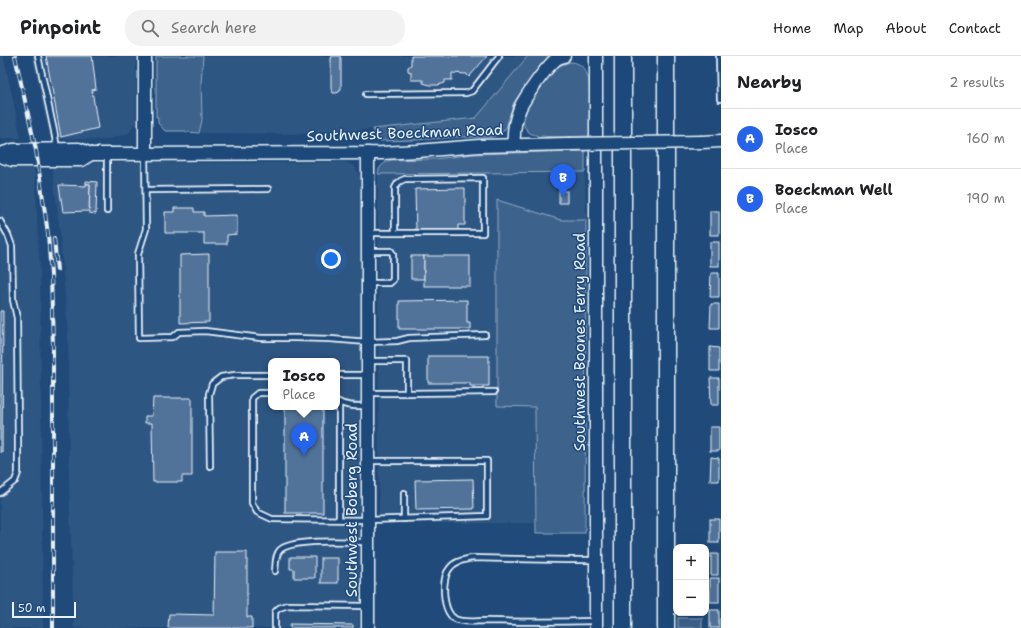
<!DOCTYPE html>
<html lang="en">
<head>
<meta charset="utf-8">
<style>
	:root { --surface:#fff; --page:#f2f2f2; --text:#202124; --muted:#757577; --line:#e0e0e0; --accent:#2563eb }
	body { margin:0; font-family:"Shantell Sans",sans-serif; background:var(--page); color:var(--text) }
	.controls { position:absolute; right:12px; bottom:12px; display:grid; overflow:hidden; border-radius:8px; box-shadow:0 4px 16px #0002 }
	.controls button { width:36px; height:36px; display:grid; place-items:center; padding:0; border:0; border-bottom:1px solid var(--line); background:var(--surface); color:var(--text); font:20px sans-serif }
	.scale { position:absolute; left:12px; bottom:10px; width:64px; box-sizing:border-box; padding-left:4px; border:2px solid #e8f1f8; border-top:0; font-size:11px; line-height:14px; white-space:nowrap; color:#e8f1f8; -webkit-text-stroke:3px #1f4a7a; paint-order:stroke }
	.you { position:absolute; left:331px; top:203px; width:14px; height:14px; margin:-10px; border:3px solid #fff; border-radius:50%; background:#1a73e8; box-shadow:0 0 0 6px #1a73e833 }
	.badge { display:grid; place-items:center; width:26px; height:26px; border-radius:50%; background:var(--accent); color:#fff; font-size:13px; font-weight:700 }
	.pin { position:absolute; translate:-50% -33px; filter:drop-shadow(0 1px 2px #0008) }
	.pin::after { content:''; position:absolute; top:21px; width:14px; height:12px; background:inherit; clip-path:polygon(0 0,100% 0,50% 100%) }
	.popup { position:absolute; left:268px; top:302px; width:72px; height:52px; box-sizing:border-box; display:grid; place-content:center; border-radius:8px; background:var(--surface); filter:drop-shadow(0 1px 3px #0005); font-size:13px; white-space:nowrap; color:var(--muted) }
	.popup b { font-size:15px; color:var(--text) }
	.popup::after { content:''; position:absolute; left:50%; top:100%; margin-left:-8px; border:8px solid transparent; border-top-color:var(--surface) }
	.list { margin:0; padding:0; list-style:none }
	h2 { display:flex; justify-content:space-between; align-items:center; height:52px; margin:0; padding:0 16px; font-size:17px }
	h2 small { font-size:13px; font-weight:400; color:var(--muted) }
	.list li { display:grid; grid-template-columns:26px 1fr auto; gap:12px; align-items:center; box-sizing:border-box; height:60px; padding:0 16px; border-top:1px solid var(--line) }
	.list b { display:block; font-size:15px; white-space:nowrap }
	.list p { margin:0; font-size:13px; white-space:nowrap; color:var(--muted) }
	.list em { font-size:13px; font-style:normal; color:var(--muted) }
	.icon { flex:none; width:22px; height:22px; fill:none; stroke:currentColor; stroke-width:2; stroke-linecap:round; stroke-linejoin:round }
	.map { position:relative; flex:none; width:721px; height:572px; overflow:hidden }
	header { display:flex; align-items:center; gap:24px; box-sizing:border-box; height:56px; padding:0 20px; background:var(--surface); border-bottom:1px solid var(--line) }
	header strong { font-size:19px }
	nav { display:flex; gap:22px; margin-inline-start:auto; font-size:14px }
	.search { width:280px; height:36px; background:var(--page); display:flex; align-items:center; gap:10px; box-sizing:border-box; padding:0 14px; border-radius:16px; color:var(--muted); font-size:15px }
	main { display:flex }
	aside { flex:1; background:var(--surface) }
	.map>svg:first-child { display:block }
	.built { fill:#2e5683; fill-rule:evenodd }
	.green { fill:#3c628c; stroke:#92aac2 }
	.building { fill:#517399; stroke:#e8f1f8 }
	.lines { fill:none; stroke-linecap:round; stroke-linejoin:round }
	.lane-casing { stroke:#e8f1f8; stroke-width:8 }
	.secondary-casing { stroke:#e8f1f8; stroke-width:15 }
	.highway-casing { stroke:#e8f1f8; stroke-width:19 }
	.lane { stroke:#1f4a7a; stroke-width:4.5 }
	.secondary { stroke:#1f4a7a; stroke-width:12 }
	.highway { stroke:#1f4a7a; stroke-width:16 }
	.rail-casing { stroke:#e8f1f8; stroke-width:4 }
	.rail { stroke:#1f4a7a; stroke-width:2.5; stroke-dasharray:8; stroke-linecap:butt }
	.secondary-bridge-casing { stroke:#e8f1f8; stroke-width:15; stroke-linecap:butt }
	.secondary-bridge { stroke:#1f4a7a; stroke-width:12 }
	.labels { text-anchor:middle; stroke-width:3; stroke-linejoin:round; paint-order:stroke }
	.street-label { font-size:15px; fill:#e8f1f8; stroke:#1f4a7a }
</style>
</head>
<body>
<header>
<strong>Pinpoint</strong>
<div class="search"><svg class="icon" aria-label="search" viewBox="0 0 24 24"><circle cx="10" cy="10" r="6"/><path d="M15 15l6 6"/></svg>Search here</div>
<nav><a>Home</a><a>Map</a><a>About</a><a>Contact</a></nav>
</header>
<main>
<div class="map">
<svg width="721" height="572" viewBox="0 0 721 572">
	<rect width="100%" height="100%" fill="#1f4a7a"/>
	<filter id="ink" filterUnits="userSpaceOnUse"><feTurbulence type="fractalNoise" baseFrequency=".025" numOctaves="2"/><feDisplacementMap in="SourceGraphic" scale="8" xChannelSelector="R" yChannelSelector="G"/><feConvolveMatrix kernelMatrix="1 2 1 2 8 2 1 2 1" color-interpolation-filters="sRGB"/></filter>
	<g filter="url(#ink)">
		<g class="built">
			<polygon points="0,0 3,0 6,11 21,82 0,82"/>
			<polygon points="32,0 136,0 136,65 129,77 105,84 50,82"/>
			<polygon points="203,0 528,0 476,62 353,75 298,78 199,77 202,64 201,27"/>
			<path d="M 163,106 L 195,107 L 345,106 L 354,110 L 358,116 L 361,126 L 359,572 L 74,572 L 69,425 L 68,279 L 60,177 L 52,108 ZM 271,305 L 337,305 L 337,351 L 271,351 Z"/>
			<polygon points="0,109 34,109 40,214 43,572 0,572"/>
			<polygon points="585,116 586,164 561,164 548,161 497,350 535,351 535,467 379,467 378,118"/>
		</g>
		<g class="green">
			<polygon points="156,0 203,0 201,27 202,64 199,77 186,76 186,75 165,75 158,67 158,61 156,61"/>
			<path d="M 528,0 L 551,0 L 544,6 L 514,46 L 506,72 L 500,78 L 491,81 L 457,81 L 416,84 L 380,85 C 375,82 374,79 373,73 L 476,62 Z"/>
			<path d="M 570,6 C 582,6 587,15 589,26 L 591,80 C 578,80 539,83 530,77 C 513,65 534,40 542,29 C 546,24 549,18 553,14 C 558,10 564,8 570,6 Z"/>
			<path d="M 585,95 L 585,116 L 378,118 C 379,110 383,108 390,104 L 436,103 L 473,98 Z"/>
			<polygon points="497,144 561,164 586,164 585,477 536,477 535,351 497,350"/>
			<rect x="678" y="562" width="24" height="10"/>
		</g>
		<g class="building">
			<polygon points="46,0 92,0 96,33 92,34 98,72 61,81"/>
			<polygon points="332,0 340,0 341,3 341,33 339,36 336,37 333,37 331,33 331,3"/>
			<polygon points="411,0 487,0 469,21 467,19 467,18 452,17 452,24 445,24 445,27 438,29 430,29 423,27 423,24 411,24 411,16 408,15 408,11 411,9"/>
			<polygon points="86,125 97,126 96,158 89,157 90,128 86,128"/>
			<polygon points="86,128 90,128 89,155 63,156 59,129 86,130"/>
			<polygon points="465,132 465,169 458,169 458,175 416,175 415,133"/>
			<rect x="559" y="135" width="8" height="12"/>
			<polygon points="174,152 194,152 194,156 204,156 204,160 237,159 237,178 227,179 227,188 204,188 204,177 165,177 165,156 174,156"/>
			<rect x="710" y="155" width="9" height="24"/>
			<rect x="710" y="186" width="9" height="24"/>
			<polygon points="209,198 209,266 180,267 180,199"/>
			<rect x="411" y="200" width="13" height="23"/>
			<rect x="424" y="200" width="46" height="30"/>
			<polygon points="711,217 719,217 719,241 710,241"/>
			<polygon points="467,244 467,267 470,267 470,273 399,273 399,245"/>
			<polygon points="711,248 719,248 719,272 710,272"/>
			<polygon points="0,255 3,255 2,396 0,396"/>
			<polygon points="710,291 719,292 719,315 710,315"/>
			<polygon points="428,300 489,300 489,330 470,330 470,327 428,327"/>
			<polygon points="710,322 719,322 719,349 711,349"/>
			<polygon points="153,342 192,342 192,420 182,420 182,426 153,426 152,367 145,367 145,360 152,360"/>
			<rect x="285" y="351" width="38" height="106"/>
			<rect x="710" y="371" width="9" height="24"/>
			<polygon points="711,401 719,402 719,425 710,425"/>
			<polygon points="473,423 474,453 416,454 415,424"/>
			<rect x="710" y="463" width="9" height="24"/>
			<polygon points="215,496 247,496 247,561 252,561 252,572 168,572 169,558 214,559"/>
			<rect x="711" y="498" width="7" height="21"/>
			<polygon points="290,501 315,501 315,522 294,522 294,513 290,513"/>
			<rect x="321" y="502" width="17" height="25"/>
			<rect x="710" y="522" width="9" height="24"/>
			<rect x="710" y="554" width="9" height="18"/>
			<polygon points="290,568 353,569 353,572 290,572"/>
		</g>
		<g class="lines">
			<defs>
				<g id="lane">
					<polyline points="38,0 54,75 57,92"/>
					<polyline points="719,0 720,43"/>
					<polyline points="366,38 466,37 472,35 499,0"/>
					<polyline points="107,98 107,155"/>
					<polyline points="145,98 146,173 138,198 139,282 173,281 179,276 205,275 261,282 296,282 330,283 368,286 397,285 409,282 485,279"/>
					<polyline points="146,134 268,133"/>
					<polyline points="0,165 8,179 12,190 13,244 17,262 18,384 18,417 15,425 0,437"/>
					<path d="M 370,177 L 483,177 L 483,122 L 405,123 C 399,125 397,127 395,132 L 395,177"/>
					<polyline points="369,227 390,227 393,224 393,198 391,195 370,195"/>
					<polyline points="337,319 368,319"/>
					<polyline points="271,337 258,337 252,342 252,447 257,456 272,463 368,464 487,460 487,405 369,405"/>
					<polyline points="369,337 407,337 407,305 370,305"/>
					<polyline points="407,337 494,336"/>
					<path d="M 337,345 C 346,351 358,350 368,350"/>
					<polyline points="339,347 339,463"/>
					<polyline points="210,410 209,338 212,328 221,321 235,319 271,319"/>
					<polyline points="404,437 404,463"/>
					<path d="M 275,515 C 276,508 275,499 280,494 C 292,482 349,486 367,486"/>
					<path d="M 595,565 C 558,566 521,566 485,565 C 476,565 463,567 455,563 C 442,555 441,522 450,512 C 455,505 464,504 472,502 L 566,504 L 595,504"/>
					<polyline points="275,572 275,556 279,552 288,549 368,550"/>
				</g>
				<g id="secondary">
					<polyline points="145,0 145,98"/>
					<polyline points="596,0 596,572"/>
					<polyline points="702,86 721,85"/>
					<path d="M 514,89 C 513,76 515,64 520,52 C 525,41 548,8 558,2 C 560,1 562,1 564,0"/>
					<polyline points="368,97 368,572"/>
					<polyline points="0,98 13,94 79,93 91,98 107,98 382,97 417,95 479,90 568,88"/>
					<polyline points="0,100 12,104 81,104 91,98"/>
				</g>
				<g id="highway">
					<polyline points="623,0 623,572"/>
					<polyline points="666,0 666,572"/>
				</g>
			</defs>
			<use href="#lane" class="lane-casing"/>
			<use href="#secondary" class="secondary-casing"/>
			<use href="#highway" class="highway-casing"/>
			<use href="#lane" class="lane"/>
			<use href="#secondary" class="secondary"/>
			<use href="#highway" class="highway"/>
			<defs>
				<g id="rail">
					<polyline points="15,0 36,94 48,178 51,219 53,290 53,572"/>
					<polyline points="54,182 57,214"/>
				</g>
			</defs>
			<use href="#rail" class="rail-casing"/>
			<use href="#rail" class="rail"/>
			<defs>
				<polyline id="secondary-bridge" points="568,88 702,86"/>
			</defs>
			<use href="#secondary-bridge" class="secondary-bridge-casing"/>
			<use href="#secondary-bridge" class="secondary-bridge"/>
		</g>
	</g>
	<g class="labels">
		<g class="street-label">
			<text transform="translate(405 77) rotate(-2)" y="5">Southwest Boeckman Road</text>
			<text transform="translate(580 286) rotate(-90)" y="5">Southwest Boones Ferry Road</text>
			<text transform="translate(352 454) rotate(-90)" y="5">Southwest Boberg Road</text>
		</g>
	</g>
</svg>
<div class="controls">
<button>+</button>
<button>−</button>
</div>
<div class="scale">50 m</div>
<div class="you"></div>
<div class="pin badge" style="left:304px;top:400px">A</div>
<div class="popup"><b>Iosco</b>Place</div>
<div class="pin badge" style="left:563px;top:141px">B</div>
</div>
<aside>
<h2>Nearby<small>2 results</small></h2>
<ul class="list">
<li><span class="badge">A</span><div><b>Iosco</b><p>Place</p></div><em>160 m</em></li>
<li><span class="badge">B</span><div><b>Boeckman Well</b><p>Place</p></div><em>190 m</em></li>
</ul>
</aside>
</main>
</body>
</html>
